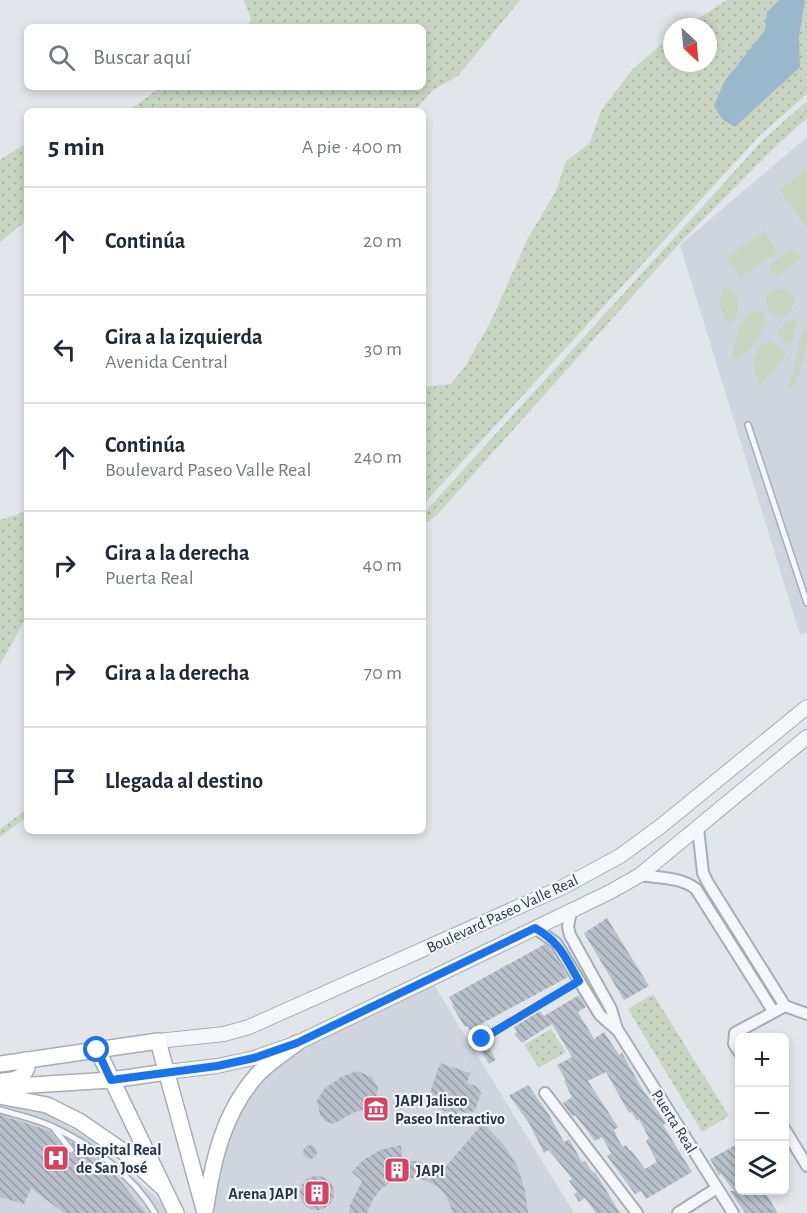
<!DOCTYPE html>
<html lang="es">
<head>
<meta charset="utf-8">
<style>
	:root { --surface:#fff; --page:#f6f6f7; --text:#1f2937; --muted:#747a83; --line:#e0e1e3 }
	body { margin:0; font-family:"Alegreya Sans",sans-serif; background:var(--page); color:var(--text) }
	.controls { position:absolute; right:18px; bottom:18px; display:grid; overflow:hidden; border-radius:9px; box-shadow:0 3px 9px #0003 }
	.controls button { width:54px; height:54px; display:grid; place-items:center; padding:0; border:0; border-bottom:2px solid var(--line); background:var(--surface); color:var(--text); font:30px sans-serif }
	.compass { position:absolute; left:663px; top:18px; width:54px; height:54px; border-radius:50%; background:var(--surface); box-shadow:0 3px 9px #0003; rotate:154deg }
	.stop { position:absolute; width:18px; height:18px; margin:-14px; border:4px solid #1a73e8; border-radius:50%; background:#fff }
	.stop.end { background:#1a73e8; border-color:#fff; box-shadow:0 2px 6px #0008 }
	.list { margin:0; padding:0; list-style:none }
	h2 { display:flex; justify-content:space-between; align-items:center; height:78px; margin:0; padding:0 24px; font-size:26px }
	h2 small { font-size:20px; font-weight:400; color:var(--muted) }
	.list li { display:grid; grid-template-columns:39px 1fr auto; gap:18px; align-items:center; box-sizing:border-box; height:108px; padding:0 24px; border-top:2px solid var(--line) }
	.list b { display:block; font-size:22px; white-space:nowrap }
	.list p { margin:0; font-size:20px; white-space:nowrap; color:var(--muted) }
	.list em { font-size:20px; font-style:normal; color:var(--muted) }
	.icon { flex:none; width:33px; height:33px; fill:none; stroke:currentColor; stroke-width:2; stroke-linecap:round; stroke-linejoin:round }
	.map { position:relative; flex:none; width:807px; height:1213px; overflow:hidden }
	.search { position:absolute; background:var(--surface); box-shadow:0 3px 9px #0003; left:24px; top:24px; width:402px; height:66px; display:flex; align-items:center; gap:15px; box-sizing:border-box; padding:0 21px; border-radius:9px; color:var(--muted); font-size:22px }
	.panel { position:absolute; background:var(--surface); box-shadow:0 3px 9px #0003; left:24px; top:108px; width:402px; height:726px; border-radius:9px }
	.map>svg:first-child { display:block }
	.built { fill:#d0d5dd }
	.grass { fill:url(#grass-dots) }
	.garden { fill:#c9d5c2 }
	.water { fill:#9bb7cc }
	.building { fill:url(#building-back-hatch); fill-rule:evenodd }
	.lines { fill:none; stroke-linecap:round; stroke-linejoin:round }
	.service-casing { stroke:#a7adb6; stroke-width:8 }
	.minor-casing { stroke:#a7adb6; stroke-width:14 }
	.tertiary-casing { stroke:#a7adb6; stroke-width:16 }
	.secondary-casing { stroke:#a7adb6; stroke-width:18 }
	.service { stroke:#f5f6f9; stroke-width:5 }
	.minor { stroke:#f5f6f9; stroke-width:10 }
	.tertiary { stroke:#f5f6f9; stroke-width:14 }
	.secondary { stroke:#fff; stroke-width:15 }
	.route { stroke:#1a73e8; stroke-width:8 }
	.labels { text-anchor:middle; stroke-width:4.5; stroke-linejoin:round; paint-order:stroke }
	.street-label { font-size:16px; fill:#293544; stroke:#f2f5f8 }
	.poi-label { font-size:16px; font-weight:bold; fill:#293544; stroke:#f2f5f8; text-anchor:start }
</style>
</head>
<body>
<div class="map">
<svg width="807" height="1213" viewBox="0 0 807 1213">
	<defs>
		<pattern id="grass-dots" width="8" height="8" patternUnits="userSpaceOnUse" patternTransform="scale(1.5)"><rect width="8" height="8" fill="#c9d5c2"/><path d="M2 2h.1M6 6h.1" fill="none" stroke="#adb7a8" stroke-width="1.8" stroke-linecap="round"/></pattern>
		<pattern id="building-back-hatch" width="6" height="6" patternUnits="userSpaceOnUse" patternTransform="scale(1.5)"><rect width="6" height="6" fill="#b9c0c9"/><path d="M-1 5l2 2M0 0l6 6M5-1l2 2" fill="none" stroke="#969da5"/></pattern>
	</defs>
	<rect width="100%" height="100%" fill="#e2e6eb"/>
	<g class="built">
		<polygon points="807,137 807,633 800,635 680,245"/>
		<polygon points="434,985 574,1213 215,1213 213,1202 229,1129 256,1088 286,1060 309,1046"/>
		<polygon points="0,1103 42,1111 94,1142 165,1205 169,1213 0,1213"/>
	</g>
	<g class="grass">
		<polygon points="244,0 520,0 458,76 433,90 414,111 128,111 161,87 423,87 423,27 247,27 251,20"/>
		<polygon points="727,0 807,0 807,94 759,136 423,505 423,387 451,384 466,365 491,321 528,238 556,191 566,161 589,144 602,109 632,70 672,35 672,63 708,63 708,27 685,27"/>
		<polygon points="807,101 807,118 776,146 679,244 437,515 423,525 423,514 763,140"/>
		<polygon points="27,145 27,220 0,242 0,160 22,146"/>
		<polygon points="27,511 27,616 0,665 0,520"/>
		<polygon points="27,809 27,817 0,837 0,829"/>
		<polygon points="653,994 729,1116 702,1132 628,1009"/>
		<polygon points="551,1029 566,1052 539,1068 524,1045"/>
	</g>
	<g class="garden">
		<polygon points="807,169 807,228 779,190"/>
		<polygon points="764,231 778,251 741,278 727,258"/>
		<polygon points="792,248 800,259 777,277 768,266"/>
		<path d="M 725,287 L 733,290 C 739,300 741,312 734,322 L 729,323 C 720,312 716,299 725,287 Z"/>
		<path d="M 781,288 C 789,290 793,293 795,301 L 789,314 L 779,319 C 769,315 764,304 766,294 Z"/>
		<path d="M 757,311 L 764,313 L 767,321 C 762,339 750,353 732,360 C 734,342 738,317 757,311 Z"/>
		<polygon points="794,319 798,319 790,346 783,342 778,332 784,323"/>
		<path d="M 807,321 C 807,346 805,366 793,388 L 788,386 C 798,365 796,342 807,321 Z"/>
		<path d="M 772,341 L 787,353 L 773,373 L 759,385 C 754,371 751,358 761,345 Z"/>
	</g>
	<polygon class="water" points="779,0 805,0 799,37 800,67 735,127 722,119 714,106 724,82 765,30 767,12"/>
	<g class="building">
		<polygon points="607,918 649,986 624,1000 584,933"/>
		<polygon points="545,944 550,948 568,977 470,1030 468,1026 465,1027 452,1006 454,1005 449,997"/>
		<path d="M 579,995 L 586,1007 L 578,1012 L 594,1039 L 604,1032 L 619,1055 L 622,1053 L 641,1087 L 666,1123 L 663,1125 L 692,1172 L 646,1199 L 641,1191 L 635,1194 L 607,1156 L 611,1153 L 602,1137 L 595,1141 L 575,1115 L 573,1117 L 563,1103 L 572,1097 L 564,1081 L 566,1080 L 557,1065 L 572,1057 L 552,1024 L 522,1043 L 514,1034 L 517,1032 L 514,1027 L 540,1011 L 544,1016 ZM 606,1072 L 629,1113 L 632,1112 L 637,1121 L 639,1119 L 649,1138 L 646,1141 L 657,1162 L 645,1169 L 631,1150 L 630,1151 L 626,1145 L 623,1147 L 618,1139 L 614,1130 L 618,1127 L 588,1081 Z"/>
		<polygon points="487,1044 496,1060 489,1064 480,1049"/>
		<polygon points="440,1063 470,1073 467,1083 476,1086 481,1093 475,1111 468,1113 458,1111 457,1115 426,1105"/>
		<polygon points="357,1071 372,1077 378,1088 376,1100 367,1109 355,1112 333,1124 325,1121 320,1115 317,1101 324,1089 341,1077"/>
		<polygon points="528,1085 548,1113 564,1142 569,1139 582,1162 585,1161 593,1173 595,1172 620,1213 596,1213 585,1198 579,1202 574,1194 577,1192 569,1181 572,1179 553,1155 548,1150 544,1153 529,1123 510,1097 510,1095"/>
		<polygon points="0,1115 50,1131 69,1154 74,1154 76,1151 71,1142 84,1150 113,1172 146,1213 64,1213 31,1188 24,1204 0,1197"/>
		<polygon points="483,1123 506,1147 518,1168 525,1191 528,1213 453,1213 446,1196 438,1187 427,1181 415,1178 403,1178 391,1182 381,1189 373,1199 367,1213 349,1213 350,1205 362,1181 352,1172 363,1160 380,1150 401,1145 403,1161 419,1161 442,1171"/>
		<circle cx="310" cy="1152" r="7"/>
		<polygon points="734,1146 740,1153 740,1191 764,1191 778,1213 745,1213 730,1191 734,1191 721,1174 719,1175 710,1159"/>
		<circle cx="317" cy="1193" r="17"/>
	</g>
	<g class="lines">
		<defs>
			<g id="service">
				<polyline points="748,425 807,603"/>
				<polyline points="482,1039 579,981"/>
				<path d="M 0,1110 C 17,1115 37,1119 53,1127 C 92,1145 133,1176 155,1213"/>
				<polyline points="55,1130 71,1150"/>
			</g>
			<g id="minor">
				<polyline points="698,828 703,873 708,883 785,1006"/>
				<path d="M 640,875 C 659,878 681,877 696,889 L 773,1011"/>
				<polyline points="571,911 568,927 570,935 611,1009 617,1029 733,1213"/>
				<polyline points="535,928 556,943 600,1015 616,1029"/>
				<polyline points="740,1053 734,1044 735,1033 785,1006 807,1014"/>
				<polyline points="545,1093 637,1213"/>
				<polyline points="784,1128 807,1166"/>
				<polyline points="678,1213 717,1188"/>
			</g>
			<g id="tertiary">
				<polyline points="158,1041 224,1034 249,1027 563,887 620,856 661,826 807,707"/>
				<polyline points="167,1072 217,1066 254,1058 297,1043 610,892 640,875 807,737"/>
			</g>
			<g id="secondary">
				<polyline points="97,1049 176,1213"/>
				<polyline points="0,1064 158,1041 205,1213"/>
				<path d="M 3,1081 C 14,1080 22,1079 27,1068 L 25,1060"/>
				<polyline points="0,1087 111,1080 167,1072"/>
				<polyline points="0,1096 47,1105 79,1121 124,1152 163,1188"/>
				<path d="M 206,1207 C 213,1159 224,1112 257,1075 C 268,1063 284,1053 297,1043"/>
			</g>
		</defs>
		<use href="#service" class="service-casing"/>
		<use href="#minor" class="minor-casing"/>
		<use href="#tertiary" class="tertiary-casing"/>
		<use href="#secondary" class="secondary-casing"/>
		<use href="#service" class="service"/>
		<use href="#minor" class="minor"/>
		<use href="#tertiary" class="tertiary"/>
		<use href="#secondary" class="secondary"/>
	</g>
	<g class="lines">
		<path class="route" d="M 97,1050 L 111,1080 L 217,1066 L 254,1058 L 297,1043 L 535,928 C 561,943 564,956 579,981 L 482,1039"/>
	</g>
	<defs>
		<symbol id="museum-square" viewBox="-11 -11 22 22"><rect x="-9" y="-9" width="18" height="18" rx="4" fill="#d54263" stroke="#f2f5f8"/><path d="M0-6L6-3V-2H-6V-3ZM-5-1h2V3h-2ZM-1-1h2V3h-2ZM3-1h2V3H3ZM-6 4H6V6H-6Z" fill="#fff"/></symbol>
		<symbol id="hospital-square" viewBox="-11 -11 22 22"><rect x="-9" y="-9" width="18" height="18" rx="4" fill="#d54263" stroke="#f2f5f8"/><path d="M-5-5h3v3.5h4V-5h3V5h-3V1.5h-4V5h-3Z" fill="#fff"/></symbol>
		<symbol id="building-square" viewBox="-11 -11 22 22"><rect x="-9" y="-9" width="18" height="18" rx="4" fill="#d54263" stroke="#f2f5f8"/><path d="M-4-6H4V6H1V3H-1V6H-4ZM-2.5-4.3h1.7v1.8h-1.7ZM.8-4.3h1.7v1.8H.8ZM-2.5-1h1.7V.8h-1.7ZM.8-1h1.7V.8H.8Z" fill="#fff"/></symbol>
	</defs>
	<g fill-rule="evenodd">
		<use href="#museum-square" x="361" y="1094" width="30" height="30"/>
		<use href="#hospital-square" x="41" y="1143" width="30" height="30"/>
		<use href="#building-square" x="382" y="1155" width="30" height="30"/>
		<use href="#building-square" x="302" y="1178" width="30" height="30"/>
	</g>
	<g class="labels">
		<g class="street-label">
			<text transform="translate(502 913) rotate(-25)" y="6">Boulevard Paseo Valle Real</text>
			<text transform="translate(675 1121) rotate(58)" y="6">Puerta Real</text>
		</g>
		<g class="poi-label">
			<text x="395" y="1106">JAPI Jalisco<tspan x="395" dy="18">Paseo Interactivo</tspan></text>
			<text x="76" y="1155">Hospital Real<tspan x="76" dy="18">de San José</tspan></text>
			<text x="416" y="1176">JAPI</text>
			<text x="298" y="1199" text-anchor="end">Arena JAPI</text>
		</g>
	</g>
</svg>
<div class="controls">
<button>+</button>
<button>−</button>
<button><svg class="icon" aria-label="layers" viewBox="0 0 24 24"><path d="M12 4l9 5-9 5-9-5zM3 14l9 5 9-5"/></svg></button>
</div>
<svg class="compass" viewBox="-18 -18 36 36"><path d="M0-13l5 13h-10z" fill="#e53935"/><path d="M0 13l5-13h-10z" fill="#747a83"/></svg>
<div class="stop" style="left:97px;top:1050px"></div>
<div class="stop end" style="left:482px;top:1039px"></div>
<div class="search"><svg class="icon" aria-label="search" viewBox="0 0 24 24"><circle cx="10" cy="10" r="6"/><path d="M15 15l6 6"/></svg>Buscar aquí</div>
<section class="panel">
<h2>5 min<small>A pie · 400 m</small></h2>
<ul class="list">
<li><svg class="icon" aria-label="ahead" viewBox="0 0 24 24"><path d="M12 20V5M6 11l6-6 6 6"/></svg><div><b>Continúa</b></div><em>20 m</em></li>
<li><svg class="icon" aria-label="left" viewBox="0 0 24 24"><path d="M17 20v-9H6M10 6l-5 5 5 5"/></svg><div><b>Gira a la izquierda</b><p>Avenida Central</p></div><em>30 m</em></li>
<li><svg class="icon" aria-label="ahead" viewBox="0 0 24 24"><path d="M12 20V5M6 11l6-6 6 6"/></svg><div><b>Continúa</b><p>Boulevard Paseo Valle Real</p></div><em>240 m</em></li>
<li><svg class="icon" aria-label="right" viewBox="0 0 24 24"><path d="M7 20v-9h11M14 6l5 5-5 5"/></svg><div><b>Gira a la derecha</b><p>Puerta Real</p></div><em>40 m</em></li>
<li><svg class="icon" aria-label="right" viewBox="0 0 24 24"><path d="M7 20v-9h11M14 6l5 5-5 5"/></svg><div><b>Gira a la derecha</b></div><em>70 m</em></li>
<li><svg class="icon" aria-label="arrive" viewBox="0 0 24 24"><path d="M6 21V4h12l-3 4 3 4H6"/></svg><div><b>Llegada al destino</b></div></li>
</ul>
</section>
</div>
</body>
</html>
